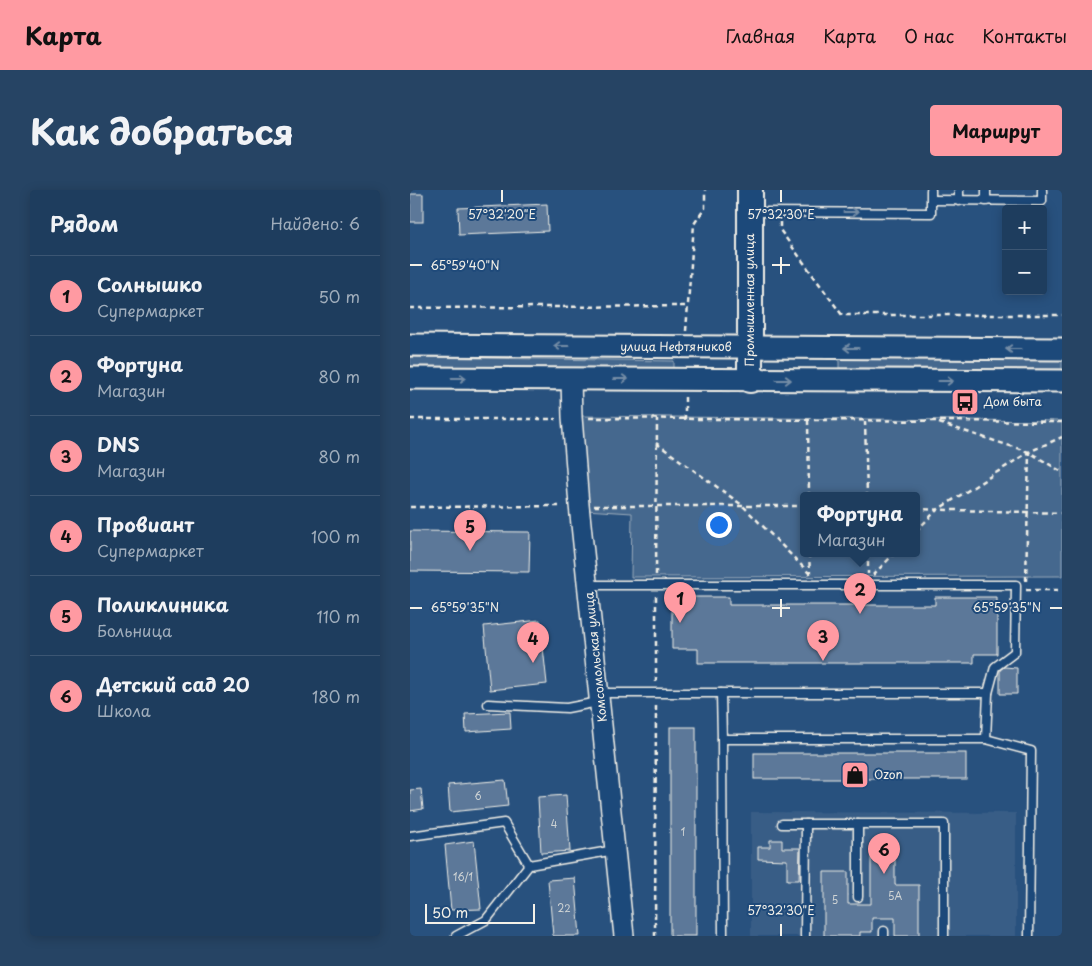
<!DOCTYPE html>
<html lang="ru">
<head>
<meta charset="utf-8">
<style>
	:root { --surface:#1e3d5e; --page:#264464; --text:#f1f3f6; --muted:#a1aebc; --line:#3c5673; --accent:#ff9aa2 }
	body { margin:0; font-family:"Playpen Sans",sans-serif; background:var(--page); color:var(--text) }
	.controls { position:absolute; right:15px; top:15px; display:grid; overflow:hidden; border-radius:5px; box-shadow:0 2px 12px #0003 }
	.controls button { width:45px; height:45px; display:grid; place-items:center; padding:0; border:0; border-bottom:1px solid var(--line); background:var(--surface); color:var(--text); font:25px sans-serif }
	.scale { position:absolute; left:15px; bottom:12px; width:110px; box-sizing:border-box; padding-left:5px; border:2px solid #f4f1e8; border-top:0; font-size:14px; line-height:18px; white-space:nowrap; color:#f4f1e8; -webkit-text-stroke:4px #1f4a7a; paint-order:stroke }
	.you { position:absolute; left:308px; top:334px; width:18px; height:18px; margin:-12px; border:4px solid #fff; border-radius:50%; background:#1a73e8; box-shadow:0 0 0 8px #1a73e833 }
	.badge { display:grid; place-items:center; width:32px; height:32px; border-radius:50%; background:var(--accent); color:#111; font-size:16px; font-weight:700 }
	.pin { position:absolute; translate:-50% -41px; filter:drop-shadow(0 1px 2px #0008) }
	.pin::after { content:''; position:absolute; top:26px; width:18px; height:15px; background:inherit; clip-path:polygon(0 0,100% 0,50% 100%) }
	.popup { position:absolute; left:390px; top:302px; width:120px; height:65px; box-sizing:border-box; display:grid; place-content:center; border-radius:5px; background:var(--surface); filter:drop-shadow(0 1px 4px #0005); font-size:16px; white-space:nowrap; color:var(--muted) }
	.popup b { font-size:19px; color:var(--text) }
	.popup::after { content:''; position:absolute; left:50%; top:100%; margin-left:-10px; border:10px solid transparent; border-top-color:var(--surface) }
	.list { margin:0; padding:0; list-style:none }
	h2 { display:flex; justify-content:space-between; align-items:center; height:65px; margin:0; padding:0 20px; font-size:21px }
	h2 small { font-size:16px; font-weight:400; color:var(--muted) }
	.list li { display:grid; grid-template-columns:32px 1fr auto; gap:15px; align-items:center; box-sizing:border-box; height:80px; padding:0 20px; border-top:1px solid var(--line) }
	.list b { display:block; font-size:19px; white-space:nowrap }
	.list p { margin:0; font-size:16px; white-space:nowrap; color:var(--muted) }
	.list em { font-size:16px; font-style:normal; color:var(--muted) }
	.map { position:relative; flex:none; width:652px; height:746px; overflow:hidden; border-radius:5px }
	header { display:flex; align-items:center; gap:30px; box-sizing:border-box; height:70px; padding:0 25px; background:var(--accent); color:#111 }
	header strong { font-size:24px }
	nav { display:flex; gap:28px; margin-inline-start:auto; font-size:18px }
	.intro { display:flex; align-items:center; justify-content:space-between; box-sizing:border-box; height:120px; padding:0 30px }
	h1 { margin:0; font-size:35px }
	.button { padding:12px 22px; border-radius:5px; background:var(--accent); color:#111; font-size:18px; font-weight:700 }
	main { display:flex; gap:30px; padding:0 30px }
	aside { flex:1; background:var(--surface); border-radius:5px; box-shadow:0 2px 12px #0003 }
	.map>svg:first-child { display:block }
	.built { fill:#375d86 }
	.green { fill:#45688e; stroke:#9cacbb; fill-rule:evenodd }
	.building { fill:#5b7899; stroke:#f4f1e8 }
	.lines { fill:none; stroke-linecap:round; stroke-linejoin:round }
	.service-casing { stroke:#f4f1e8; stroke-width:11 }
	.tertiary-casing { stroke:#f4f1e8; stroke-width:22 }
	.secondary-casing { stroke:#f4f1e8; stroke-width:25 }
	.primary-casing { stroke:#f4f1e8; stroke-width:28 }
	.path { stroke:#f4f1e8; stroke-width:2.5; stroke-dasharray:5 4; stroke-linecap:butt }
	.service { stroke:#1f4a7a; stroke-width:8 }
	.tertiary { stroke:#1f4a7a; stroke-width:19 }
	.secondary { stroke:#1f4a7a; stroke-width:21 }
	.primary { stroke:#1f4a7a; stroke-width:24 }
	.oneway { stroke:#748da6 }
	.ticks { fill:none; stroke:#f4f1e8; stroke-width:2 }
	.labels { text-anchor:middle; stroke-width:4; stroke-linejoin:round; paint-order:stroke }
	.number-label { font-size:10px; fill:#ced3d4 }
	.street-label { font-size:12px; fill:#f4f1e8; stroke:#1f4a7a }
	.poi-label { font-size:12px; fill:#f4f1e8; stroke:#1f4a7a; text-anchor:start }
	.ticks-label { font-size:12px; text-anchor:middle; fill:#f4f1e8; stroke:#1f4a7a; stroke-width:4; stroke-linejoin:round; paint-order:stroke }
</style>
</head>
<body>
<header>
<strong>Карта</strong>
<nav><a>Главная</a><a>Карта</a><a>О нас</a><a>Контакты</a></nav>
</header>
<div class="intro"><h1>Как добраться</h1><a class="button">Маршрут</a></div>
<main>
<aside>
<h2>Рядом<small>Найдено: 6</small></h2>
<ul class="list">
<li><span class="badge">1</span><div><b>Солнышко</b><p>Супермаркет</p></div><em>50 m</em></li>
<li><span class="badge">2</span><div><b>Фортуна</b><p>Магазин</p></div><em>80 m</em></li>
<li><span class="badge">3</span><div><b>DNS</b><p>Магазин</p></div><em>80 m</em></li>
<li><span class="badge">4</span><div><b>Провиант</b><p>Супермаркет</p></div><em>100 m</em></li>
<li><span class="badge">5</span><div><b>Поликлиника</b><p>Больница</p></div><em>110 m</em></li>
<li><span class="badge">6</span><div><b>Детский сад 20</b><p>Школа</p></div><em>180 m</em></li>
</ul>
</aside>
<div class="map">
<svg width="652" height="746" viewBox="0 0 652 746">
	<rect width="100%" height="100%" fill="#28517e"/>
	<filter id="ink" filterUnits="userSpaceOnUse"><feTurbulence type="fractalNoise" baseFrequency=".02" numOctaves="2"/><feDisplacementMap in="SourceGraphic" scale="10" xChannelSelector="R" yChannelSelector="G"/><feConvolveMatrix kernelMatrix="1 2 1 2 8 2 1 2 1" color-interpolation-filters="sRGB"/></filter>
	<g filter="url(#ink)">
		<polygon class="built" points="341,622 606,623 606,746 341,746"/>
		<g class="green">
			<polygon points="0,167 264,171 264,179 0,176"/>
			<polygon points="429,169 652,170 652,179 429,178"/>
			<path d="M 171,226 L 652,231 L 652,386 L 221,387 L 222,323 L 175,320 ZM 394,305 L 506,305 L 506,363 L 394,363 Z"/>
		</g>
		<g class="building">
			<rect x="0" y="4" width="13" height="28"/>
			<polygon points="137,14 138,41 49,45 48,18"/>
			<polygon points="0,341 120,342 119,382 0,381"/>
			<polygon points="262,407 319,407 319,415 525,415 525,407 587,407 587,464 564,464 564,473 288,473 288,459 262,459"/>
			<polygon points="130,430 137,494 80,500 74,436"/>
			<polygon points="594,477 607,478 607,504 590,504 590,480"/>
			<polygon points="100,522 101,539 56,542 55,524"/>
			<rect x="260" y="537" width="26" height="209"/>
			<rect x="344" y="563" width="212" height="26"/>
			<polygon points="95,590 98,616 40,622 38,595"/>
			<polygon points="11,599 13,619 0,621 0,600"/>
			<polygon points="156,605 160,661 131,663 128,607"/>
			<polygon points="360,650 372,650 372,658 390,658 389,690 377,690 377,670 348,669 348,657 360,657"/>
			<polygon points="64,651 71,719 41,720 35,655"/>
			<polygon points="461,661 485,661 485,695 509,695 509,746 485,746 485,728 462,728 462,742 450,742 450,746 414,746 414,682 438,682 438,714 461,714"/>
			<polygon points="165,688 170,746 143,746 138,690"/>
		</g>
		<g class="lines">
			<defs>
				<g id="service">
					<polyline points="549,0 549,11"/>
					<polyline points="576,0 576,11"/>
					<polyline points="522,10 632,11 632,0"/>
					<polyline points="342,22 521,23 521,0"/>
					<polyline points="179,395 606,395 605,462 585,477 578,503 576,549"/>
					<polyline points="190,503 311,503 312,549 576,549 621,561 619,746"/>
					<polyline points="311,503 578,503"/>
					<polyline points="78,514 157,518 188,512"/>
					<polyline points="312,549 313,746"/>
					<polyline points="372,634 534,634 534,746"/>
					<polyline points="0,646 94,633 119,675 205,660"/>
					<polyline points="448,707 448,634"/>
					<polyline points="46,746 76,730 119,675"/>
					<polyline points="395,746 396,634"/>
					<polyline points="474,746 474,741"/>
				</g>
				<polyline id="tertiary" points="161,189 162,227 169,315 214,746"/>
				<g id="secondary">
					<polyline points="0,155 652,159"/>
					<polyline points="0,188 652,191"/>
				</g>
				<polyline id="primary" points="340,0 340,190"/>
			</defs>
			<use href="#service" class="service-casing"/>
			<use href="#tertiary" class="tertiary-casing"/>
			<use href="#secondary" class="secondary-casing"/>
			<use href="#primary" class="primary-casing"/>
			<g class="path">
				<polyline points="370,32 370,40 432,125 652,125"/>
				<polyline points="0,118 278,116"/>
				<polyline points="276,141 284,34 295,18 295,0"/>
				<polyline points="179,228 652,232"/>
				<polyline points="0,229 146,229"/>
				<polyline points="275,230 275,206"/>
				<polyline points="398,230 399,305"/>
				<polyline points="455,231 457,305"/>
				<polyline points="529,233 619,262 652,282"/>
				<polyline points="246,253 332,315 400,384"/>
				<polyline points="184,316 394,316"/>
				<polyline points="0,317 153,316"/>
				<polyline points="506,319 652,323"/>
				<polyline points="506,341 527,320 619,262 652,247"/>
				<polyline points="399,363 400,384"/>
				<polyline points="458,363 458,384"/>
				<polyline points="246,385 247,229"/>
				<polyline points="463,385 485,363"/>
				<polyline points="616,391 619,262"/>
				<polyline points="616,400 652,400"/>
				<polyline points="246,406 246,493"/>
				<polyline points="245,746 246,513"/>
			</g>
			<use href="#service" class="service"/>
			<use href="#tertiary" class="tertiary"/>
			<use href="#secondary" class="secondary"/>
			<use href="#primary" class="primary"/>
		</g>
		<defs><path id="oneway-shaft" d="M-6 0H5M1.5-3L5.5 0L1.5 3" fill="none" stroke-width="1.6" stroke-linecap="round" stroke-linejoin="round" transform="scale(1.25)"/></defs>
		<g class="oneway">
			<use href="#oneway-shaft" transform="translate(441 22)"/>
			<use href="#oneway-shaft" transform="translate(151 156) rotate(-180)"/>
			<use href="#oneway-shaft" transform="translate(441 158) rotate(-180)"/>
			<use href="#oneway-shaft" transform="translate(603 159) rotate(-180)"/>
			<use href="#oneway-shaft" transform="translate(49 188)"/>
			<use href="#oneway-shaft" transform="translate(211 189)"/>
			<use href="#oneway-shaft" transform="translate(374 190)"/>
			<use href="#oneway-shaft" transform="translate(536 191)"/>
		</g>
	</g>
	<path class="ticks" d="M 92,0 L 92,12M 371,0 L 371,12M 371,67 L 371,84M 0,75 L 12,75M 362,75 L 380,75M 371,409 L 371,427M 0,418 L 12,418M 362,418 L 380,418M 640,418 L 652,418M 371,734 L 371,746"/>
	<defs>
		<symbol id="bus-square" viewBox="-11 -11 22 22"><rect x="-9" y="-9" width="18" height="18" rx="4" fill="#ff9aa2" stroke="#1f4a7a"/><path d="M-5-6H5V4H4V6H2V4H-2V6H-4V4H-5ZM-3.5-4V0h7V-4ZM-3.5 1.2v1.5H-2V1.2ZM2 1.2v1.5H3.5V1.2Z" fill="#111"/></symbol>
		<symbol id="shop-square" viewBox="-11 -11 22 22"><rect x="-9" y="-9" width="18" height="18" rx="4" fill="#ff9aa2" stroke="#1f4a7a"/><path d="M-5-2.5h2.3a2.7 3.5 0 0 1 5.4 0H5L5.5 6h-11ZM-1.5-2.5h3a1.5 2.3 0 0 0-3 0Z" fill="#111"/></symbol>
	</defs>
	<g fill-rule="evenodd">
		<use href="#bus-square" x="539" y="196" width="32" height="32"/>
		<use href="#shop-square" x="429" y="569" width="32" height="32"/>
	</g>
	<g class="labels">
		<g class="number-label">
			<text x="68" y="610">6</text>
			<text x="144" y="638">4</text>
			<text x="273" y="646">1</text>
			<text x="53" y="691">16/1</text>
			<text x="485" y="710">5А</text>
			<text x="425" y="714">5</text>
			<text x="154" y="722">22</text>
		</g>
		<g class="street-label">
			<text transform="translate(340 110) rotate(-90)" y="4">Промышленная улица</text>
			<text x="266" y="161">улица Нефтяников</text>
			<text transform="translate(186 467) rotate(-96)" y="4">Комсомольская улица</text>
		</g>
		<g class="poi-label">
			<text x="574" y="216">Дом быта</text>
			<text x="464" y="589">Ozon</text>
		</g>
	</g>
	<g class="ticks-label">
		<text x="92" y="29">57°32'20"E</text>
		<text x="371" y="29">57°32'30"E</text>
		<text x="55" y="80">65°59'40"N</text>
		<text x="55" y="422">65°59'35"N</text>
		<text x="597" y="422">65°59'35"N</text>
		<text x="371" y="725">57°32'30"E</text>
	</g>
</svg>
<div class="controls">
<button>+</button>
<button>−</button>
</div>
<div class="scale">50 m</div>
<div class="you"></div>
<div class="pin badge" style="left:270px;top:433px">1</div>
<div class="pin badge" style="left:450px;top:424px">2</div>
<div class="popup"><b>Фортуна</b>Магазин</div>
<div class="pin badge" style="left:413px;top:471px">3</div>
<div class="pin badge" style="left:123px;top:473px">4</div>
<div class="pin badge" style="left:60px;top:361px">5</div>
<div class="pin badge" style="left:474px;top:684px">6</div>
</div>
</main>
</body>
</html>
